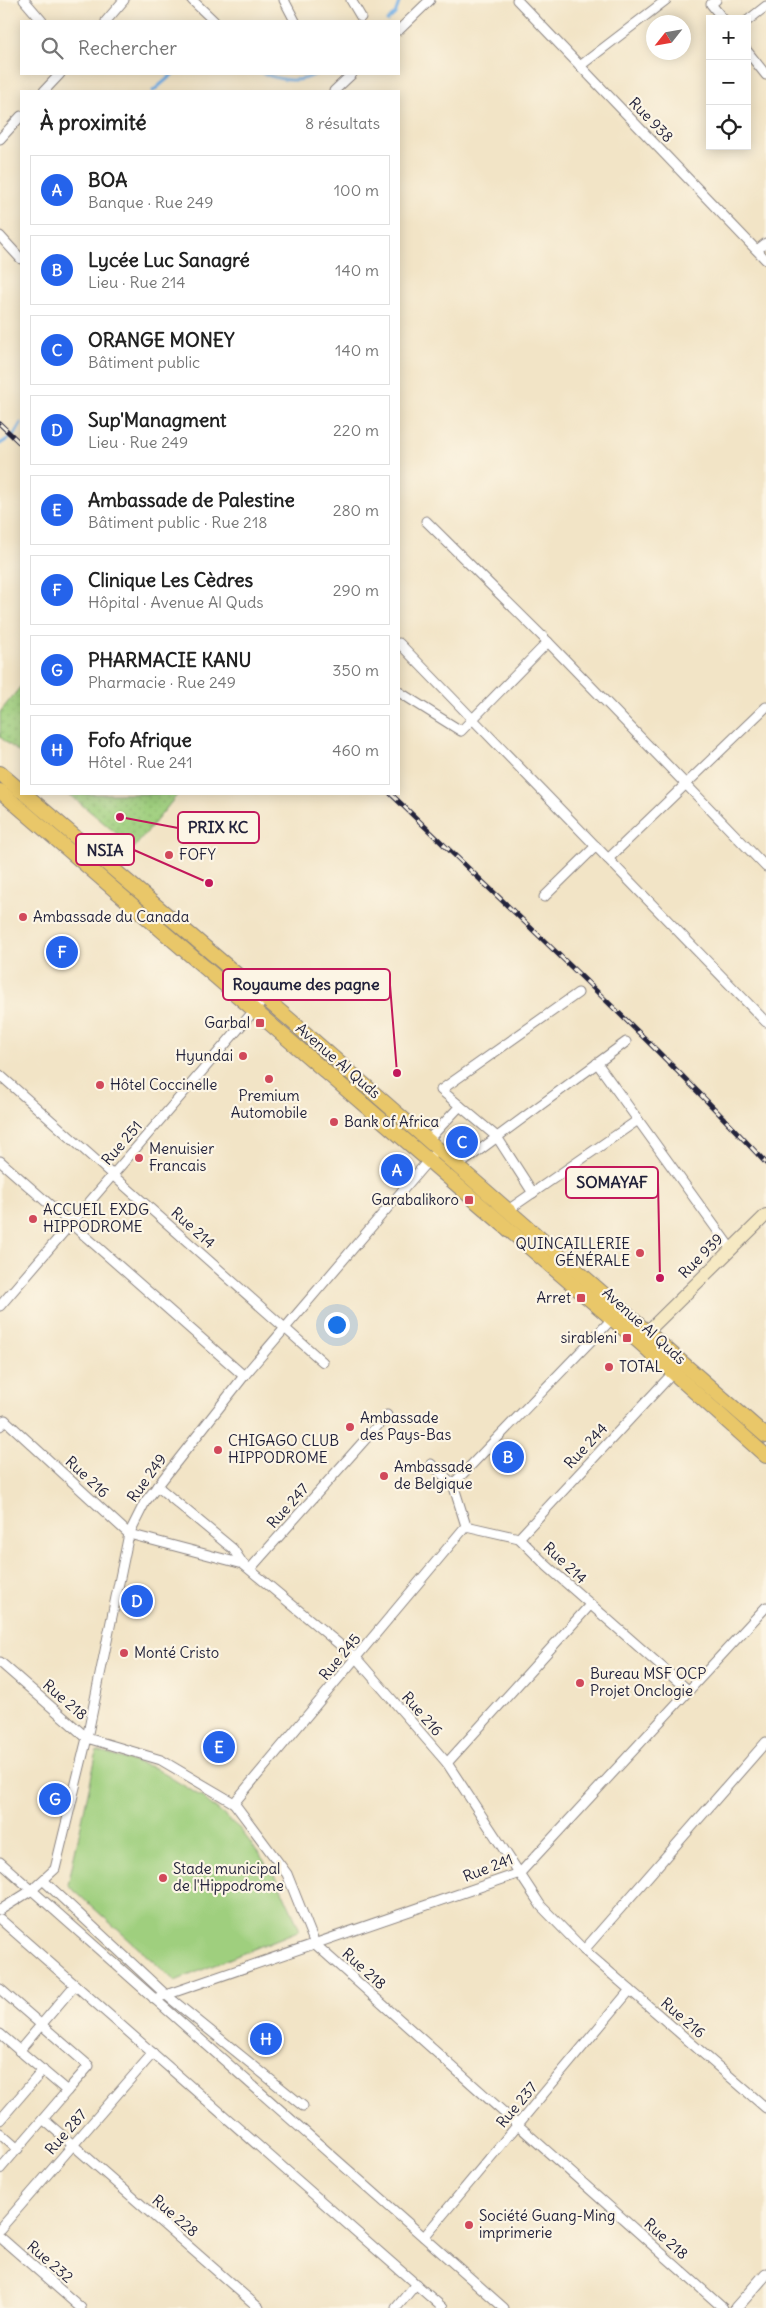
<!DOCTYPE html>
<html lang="fr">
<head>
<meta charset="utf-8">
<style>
	:root { --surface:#fff; --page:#f2f2f2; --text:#222; --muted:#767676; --line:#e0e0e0; --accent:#2563eb }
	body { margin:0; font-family:Delius,sans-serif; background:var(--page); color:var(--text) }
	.controls { position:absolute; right:15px; top:15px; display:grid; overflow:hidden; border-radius:0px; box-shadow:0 2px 12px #0003 }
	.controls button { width:45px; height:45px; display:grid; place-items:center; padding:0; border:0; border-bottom:1px solid var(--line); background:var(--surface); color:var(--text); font:25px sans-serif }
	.compass { position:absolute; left:646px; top:15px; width:45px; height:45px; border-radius:50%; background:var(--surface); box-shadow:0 2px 12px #0003; rotate:239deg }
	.you { position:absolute; left:336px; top:1324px; width:18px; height:18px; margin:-12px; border:4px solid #fff; border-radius:50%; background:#1a73e8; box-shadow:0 0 0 8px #1a73e833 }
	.badge { display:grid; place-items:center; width:32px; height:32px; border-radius:50%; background:var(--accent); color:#fff; font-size:16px; font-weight:700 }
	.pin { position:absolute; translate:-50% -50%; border:2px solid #fff; box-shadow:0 1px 5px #0006 }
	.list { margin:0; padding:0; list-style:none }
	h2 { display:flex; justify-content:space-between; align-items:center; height:65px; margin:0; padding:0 20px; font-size:21px }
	h2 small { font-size:16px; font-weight:400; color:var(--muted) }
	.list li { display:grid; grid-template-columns:32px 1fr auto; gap:15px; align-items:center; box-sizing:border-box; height:70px; margin:0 10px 10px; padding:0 10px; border:1px solid var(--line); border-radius:0px }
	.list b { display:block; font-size:19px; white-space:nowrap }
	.list p { margin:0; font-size:16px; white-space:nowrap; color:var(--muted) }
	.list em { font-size:16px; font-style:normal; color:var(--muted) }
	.icon { flex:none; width:28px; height:28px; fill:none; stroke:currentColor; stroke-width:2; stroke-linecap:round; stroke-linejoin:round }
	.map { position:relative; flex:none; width:766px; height:2308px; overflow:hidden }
	.search { position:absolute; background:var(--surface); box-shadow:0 2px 12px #0003; left:20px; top:20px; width:380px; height:55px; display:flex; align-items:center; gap:12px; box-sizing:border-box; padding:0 18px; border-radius:0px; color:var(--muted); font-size:19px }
	.panel { position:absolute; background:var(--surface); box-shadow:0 2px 12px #0003; left:20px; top:90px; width:380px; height:705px; border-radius:0px }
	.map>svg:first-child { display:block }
	.grass { fill:#9fcf7e; stroke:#60785c }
	.park { fill:url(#park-dots); stroke:#60785c }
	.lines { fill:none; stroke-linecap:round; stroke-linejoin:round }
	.stream { stroke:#75b1e7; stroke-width:3 }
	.minor-casing { stroke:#8a8380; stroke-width:11 }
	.tertiary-casing { stroke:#8a8380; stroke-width:13 }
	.secondary-casing { stroke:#8a8380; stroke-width:14 }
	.primary-casing { stroke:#8a8380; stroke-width:16 }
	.minor { stroke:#fff; stroke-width:9 }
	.tertiary { stroke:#fff; stroke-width:11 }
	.secondary { stroke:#f6e9c3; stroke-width:12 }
	.primary { stroke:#e9c769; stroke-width:14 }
	.rail-casing { stroke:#22223b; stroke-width:5 }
	.rail { stroke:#fcf5e5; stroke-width:3; stroke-dasharray:9; stroke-linecap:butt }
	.poi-dot { fill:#d1495b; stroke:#fcf5e5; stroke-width:2 }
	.labels { text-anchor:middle; stroke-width:4.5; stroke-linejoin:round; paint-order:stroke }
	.street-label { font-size:15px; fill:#22223b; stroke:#fcf5e5 }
	.poi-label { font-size:15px; fill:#22223b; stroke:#fcf5e5; text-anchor:start }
	.leader { fill:none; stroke:#c2185b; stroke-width:2 }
	.callout-dot { fill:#c2185b; stroke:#fcf5e5; stroke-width:2 }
	.callout { fill:#fcf5e5; stroke:#c2185b; stroke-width:2 }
	.callout-label { font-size:16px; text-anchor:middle; font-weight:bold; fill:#22223b }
</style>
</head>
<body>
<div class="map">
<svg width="766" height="2308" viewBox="0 0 766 2308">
	<defs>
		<pattern id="park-dots" width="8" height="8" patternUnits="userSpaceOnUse" patternTransform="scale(1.25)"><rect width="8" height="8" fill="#9fcf7e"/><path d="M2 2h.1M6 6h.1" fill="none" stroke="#89b16e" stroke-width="1.8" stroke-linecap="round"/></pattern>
	</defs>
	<rect width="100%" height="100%" fill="#fcf5e5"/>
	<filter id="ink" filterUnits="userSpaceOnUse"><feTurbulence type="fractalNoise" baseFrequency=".02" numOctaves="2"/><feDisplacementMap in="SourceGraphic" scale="10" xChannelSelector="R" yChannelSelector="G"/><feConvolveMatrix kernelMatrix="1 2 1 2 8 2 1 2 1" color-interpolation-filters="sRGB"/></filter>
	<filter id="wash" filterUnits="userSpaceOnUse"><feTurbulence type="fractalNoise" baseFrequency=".0096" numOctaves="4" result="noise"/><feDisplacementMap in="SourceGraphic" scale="20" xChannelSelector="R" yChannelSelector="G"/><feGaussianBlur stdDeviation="1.12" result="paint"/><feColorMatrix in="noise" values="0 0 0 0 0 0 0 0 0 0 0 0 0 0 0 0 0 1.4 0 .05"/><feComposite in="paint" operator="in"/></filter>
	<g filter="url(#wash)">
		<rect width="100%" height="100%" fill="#f2e4c6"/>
		<polygon class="grass" points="97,1751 155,1768 202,1797 240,1829 275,1875 300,1930 175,1981 68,1885"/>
		<g class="park">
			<polygon points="21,686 21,754 0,737 0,712"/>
			<polygon points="69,794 178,794 134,848"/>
		</g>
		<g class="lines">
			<g class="stream">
				<polyline points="387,21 395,14 400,0"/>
				<path d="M 264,74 C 282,80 299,84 316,74"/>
				<polyline points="153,91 173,74"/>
				<polyline points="0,444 14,435 21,423"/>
			</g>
		</g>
	</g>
	<g filter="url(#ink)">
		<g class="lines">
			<defs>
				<g id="minor">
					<polyline points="24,0 42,21"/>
					<polyline points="192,0 214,21"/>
					<polyline points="284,0 295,21"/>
					<polyline points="351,0 361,17"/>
					<polyline points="517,0 766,260"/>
					<polyline points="716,0 711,4 723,19"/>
					<polyline points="106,21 124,0"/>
					<polyline points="747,21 766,6"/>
					<polyline points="399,30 430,0"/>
					<polyline points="747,51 766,75"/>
					<polyline points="580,66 666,0"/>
					<polyline points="44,91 60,74"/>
					<polyline points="334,91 352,74"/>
					<polyline points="0,139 21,116"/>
					<polyline points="0,236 21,259"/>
					<polyline points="757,250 766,243"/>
					<polyline points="426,521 548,642 766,867"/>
					<polyline points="399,643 766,1022"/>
					<polyline points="399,692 461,731 548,642"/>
					<polyline points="608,859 766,707"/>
					<polyline points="544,897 596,846"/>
					<polyline points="597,1063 731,1249"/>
					<polyline points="0,1075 323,1362"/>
					<polyline points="428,1140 460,1106"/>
					<polyline points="0,1161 244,1376"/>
					<polyline points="458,1166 626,1042"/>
					<polyline points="533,1193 497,1137 441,1090 578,993"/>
					<polyline points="508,1210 638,1120"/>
					<polyline points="0,1306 265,998"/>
					<polyline points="0,1426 5,1420 129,1534 243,1564 357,1659 447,1763 541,1906 584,1950 766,2108"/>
					<polyline points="431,1464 453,1484 466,1526 519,1538 547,1566 689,1691"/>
					<polyline points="453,1484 612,1319"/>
					<polyline points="157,1486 233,1549 243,1564"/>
					<polyline points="519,1538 673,1373"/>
					<polyline points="250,1569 387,1415"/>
					<polyline points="0,1662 87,1738 161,1760 234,1803 287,1874 315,1944 723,2308"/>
					<polyline points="447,1763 590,1605"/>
					<polyline points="234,1803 466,1526"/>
					<polyline points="0,1862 504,2308"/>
					<polyline points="44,1881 165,1994 303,2106"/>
					<polyline points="0,1910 32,1890 55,1869 87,1738 129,1534 145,1502 244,1376 432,1156"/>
					<polyline points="0,1919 443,2308"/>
					<polyline points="584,1950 766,1742"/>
					<polyline points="0,1989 89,2066 67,2091"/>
					<polyline points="154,1999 520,1873 766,1607"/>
					<polyline points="0,2034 67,2091 0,2169"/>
					<polyline points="19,2051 75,1985"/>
					<polyline points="43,2119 73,2145"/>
					<polyline points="0,2120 43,2070"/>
					<polyline points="0,2133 18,2149"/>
					<polyline points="73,2145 259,2308"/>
					<polyline points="0,2229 153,2053"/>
					<polyline points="0,2237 81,2308"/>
					<polyline points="424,2237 630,1990"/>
					<polyline points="396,2308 416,2284"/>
				</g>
				<polyline id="tertiary" points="736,2308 766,2274"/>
				<polyline id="secondary" points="641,1338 766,1215"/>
				<g id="primary">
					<polyline points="0,773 21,791"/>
					<polyline points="0,791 638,1341 766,1456"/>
					<polyline points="25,794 288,1018 766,1436"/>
				</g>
			</defs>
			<use href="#minor" class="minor-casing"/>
			<use href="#tertiary" class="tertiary-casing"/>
			<use href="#secondary" class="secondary-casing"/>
			<use href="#primary" class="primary-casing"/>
			<use href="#minor" class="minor"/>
			<use href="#tertiary" class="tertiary"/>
			<use href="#secondary" class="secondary"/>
			<use href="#primary" class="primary"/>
			<defs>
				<g id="rail">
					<polyline points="0,424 21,444"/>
					<path d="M 391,794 C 517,916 646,1034 766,1163"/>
				</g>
			</defs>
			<use href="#rail" class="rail-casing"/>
			<use href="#rail" class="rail"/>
		</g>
	</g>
	<g class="poi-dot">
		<circle cx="169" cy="855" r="5"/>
		<circle cx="23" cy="917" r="5"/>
		<rect x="255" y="1018" width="10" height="10" rx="2.5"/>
		<circle cx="243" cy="1056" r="5"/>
		<circle cx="269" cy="1079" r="5"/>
		<circle cx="100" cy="1085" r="5"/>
		<circle cx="334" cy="1122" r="5"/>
		<circle cx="139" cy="1158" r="5"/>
		<rect x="464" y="1195" width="10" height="10" rx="2.5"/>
		<circle cx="33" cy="1219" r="5"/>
		<circle cx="640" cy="1253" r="5"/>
		<rect x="576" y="1293" width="10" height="10" rx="2.5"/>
		<rect x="622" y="1333" width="10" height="10" rx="2.5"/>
		<circle cx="609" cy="1367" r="5"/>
		<circle cx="350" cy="1427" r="5"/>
		<circle cx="218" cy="1450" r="5"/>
		<circle cx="384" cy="1476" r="5"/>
		<circle cx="124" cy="1653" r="5"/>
		<circle cx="580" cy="1683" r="5"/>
		<circle cx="163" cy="1878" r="5"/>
		<circle cx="469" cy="2225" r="5"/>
	</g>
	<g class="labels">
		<g class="street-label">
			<text transform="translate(651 120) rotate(46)" y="5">Rue 938</text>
			<text transform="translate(338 1061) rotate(41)" y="5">Avenue Al Quds</text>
			<text transform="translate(122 1143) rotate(-49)" y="5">Rue 251</text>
			<text transform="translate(193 1228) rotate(42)" y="5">Rue 214</text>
			<text transform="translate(701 1256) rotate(-45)" y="5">Rue 939</text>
			<text transform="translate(644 1326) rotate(42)" y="5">Avenue Al Quds</text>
			<text transform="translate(586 1446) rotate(-47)" y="5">Rue 244</text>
			<text transform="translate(87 1477) rotate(43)" y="5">Rue 216</text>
			<text transform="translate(147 1478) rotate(-54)" y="5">Rue 249</text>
			<text transform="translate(288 1506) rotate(-48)" y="5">Rue 247</text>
			<text transform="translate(565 1563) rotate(43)" y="5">Rue 214</text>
			<text transform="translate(340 1657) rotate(-50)" y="5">Rue 245</text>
			<text transform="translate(65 1700) rotate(41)" y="5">Rue 218</text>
			<text transform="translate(422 1714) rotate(49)" y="5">Rue 216</text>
			<text transform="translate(488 1868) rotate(-21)" y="5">Rue 241</text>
			<text transform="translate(364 1969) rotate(42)" y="5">Rue 218</text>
			<text transform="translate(683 2018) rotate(41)" y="5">Rue 216</text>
			<text transform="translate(517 2105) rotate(-50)" y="5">Rue 237</text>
			<text transform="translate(66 2132) rotate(-49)" y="5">Rue 287</text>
			<text transform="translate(175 2216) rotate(41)" y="5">Rue 228</text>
			<text transform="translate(666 2239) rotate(42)" y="5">Rue 218</text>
			<text transform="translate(50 2262) rotate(41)" y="5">Rue 232</text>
		</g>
		<g class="poi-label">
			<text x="179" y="860">FOFY</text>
			<text x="33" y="922">Ambassade du Canada</text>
			<text x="250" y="1028" text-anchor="end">Garbal</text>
			<text x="233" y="1061" text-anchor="end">Hyundai</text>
			<text x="110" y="1090">Hôtel Coccinelle</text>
			<text x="269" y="1101" text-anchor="middle">Premium<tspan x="269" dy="17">Automobile</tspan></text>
			<text x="344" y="1127">Bank of Africa</text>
			<text x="149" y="1154">Menuisier<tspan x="149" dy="17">Francais</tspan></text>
			<text x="459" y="1205" text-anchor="end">Garabalikoro</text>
			<text x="43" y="1215">ACCUEIL EXDG<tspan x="43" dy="17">HIPPODROME</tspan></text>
			<text x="630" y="1249" text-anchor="end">QUINCAILLERIE<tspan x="630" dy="17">GÉNÉRALE</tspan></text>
			<text x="571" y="1303" text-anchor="end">Arret</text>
			<text x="617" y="1343" text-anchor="end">sirableni</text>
			<text x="619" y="1372">TOTAL</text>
			<text x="360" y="1423">Ambassade<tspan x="360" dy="17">des Pays-Bas</tspan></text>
			<text x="228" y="1446">CHIGAGO CLUB<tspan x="228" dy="17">HIPPODROME</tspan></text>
			<text x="394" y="1472">Ambassade<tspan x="394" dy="17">de Belgique</tspan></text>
			<text x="134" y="1658">Monté Cristo</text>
			<text x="590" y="1679">Bureau MSF OCP<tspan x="590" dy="17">Projet Onclogie</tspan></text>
			<text x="173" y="1874">Stade municipal<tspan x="173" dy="17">de l'Hippodrome</tspan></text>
			<text x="479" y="2221">Société Guang-Ming<tspan x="479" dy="17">imprimerie</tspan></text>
		</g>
	</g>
	<path class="leader" d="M120 817L178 828M209 883L134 850M397 1073L390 985M660 1278L658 1182"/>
	<g class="callout-dot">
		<circle cx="120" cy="817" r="5"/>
		<circle cx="209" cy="883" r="5"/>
		<circle cx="397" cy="1073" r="5"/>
		<circle cx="660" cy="1278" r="5"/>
	</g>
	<g class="callout">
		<rect x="178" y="812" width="81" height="31" rx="5"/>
		<rect x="76" y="834" width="58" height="31" rx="5"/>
		<rect x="223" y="969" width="167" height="31" rx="5"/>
		<rect x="566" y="1167" width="92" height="31" rx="5"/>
	</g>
	<g class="callout-label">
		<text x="218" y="833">PRIX KC</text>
		<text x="105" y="856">NSIA</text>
		<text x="306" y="990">Royaume des pagne</text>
		<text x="612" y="1188">SOMAYAF</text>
	</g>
</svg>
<div class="controls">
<button>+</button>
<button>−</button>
<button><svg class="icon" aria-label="locate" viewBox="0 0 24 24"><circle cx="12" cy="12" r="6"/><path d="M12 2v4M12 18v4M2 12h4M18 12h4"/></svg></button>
</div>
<svg class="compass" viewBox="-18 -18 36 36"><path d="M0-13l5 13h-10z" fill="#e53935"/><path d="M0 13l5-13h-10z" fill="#767676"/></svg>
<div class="you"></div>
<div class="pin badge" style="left:397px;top:1170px">A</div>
<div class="pin badge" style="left:508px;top:1457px">B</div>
<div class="pin badge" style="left:462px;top:1142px">C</div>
<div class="pin badge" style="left:137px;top:1601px">D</div>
<div class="pin badge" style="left:219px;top:1747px">E</div>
<div class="pin badge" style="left:62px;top:952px">F</div>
<div class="pin badge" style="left:55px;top:1799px">G</div>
<div class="pin badge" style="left:266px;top:2039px">H</div>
<div class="search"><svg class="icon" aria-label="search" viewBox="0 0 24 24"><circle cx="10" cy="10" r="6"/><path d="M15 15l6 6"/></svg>Rechercher</div>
<section class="panel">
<h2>À proximité<small>8 résultats</small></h2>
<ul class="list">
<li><span class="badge">A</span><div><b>BOA</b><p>Banque · Rue 249</p></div><em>100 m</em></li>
<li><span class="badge">B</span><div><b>Lycée Luc Sanagré</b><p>Lieu · Rue 214</p></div><em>140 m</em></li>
<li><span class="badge">C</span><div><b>ORANGE MONEY</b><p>Bâtiment public</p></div><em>140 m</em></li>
<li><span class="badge">D</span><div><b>Sup'Managment</b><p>Lieu · Rue 249</p></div><em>220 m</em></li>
<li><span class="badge">E</span><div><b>Ambassade de Palestine</b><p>Bâtiment public · Rue 218</p></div><em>280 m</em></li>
<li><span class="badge">F</span><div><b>Clinique Les Cèdres</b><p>Hôpital · Avenue Al Quds</p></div><em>290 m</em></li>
<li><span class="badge">G</span><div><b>PHARMACIE KANU</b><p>Pharmacie · Rue 249</p></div><em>350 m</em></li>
<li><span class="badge">H</span><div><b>Fofo Afrique</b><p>Hôtel · Rue 241</p></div><em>460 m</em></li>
</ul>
</section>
</div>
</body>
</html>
